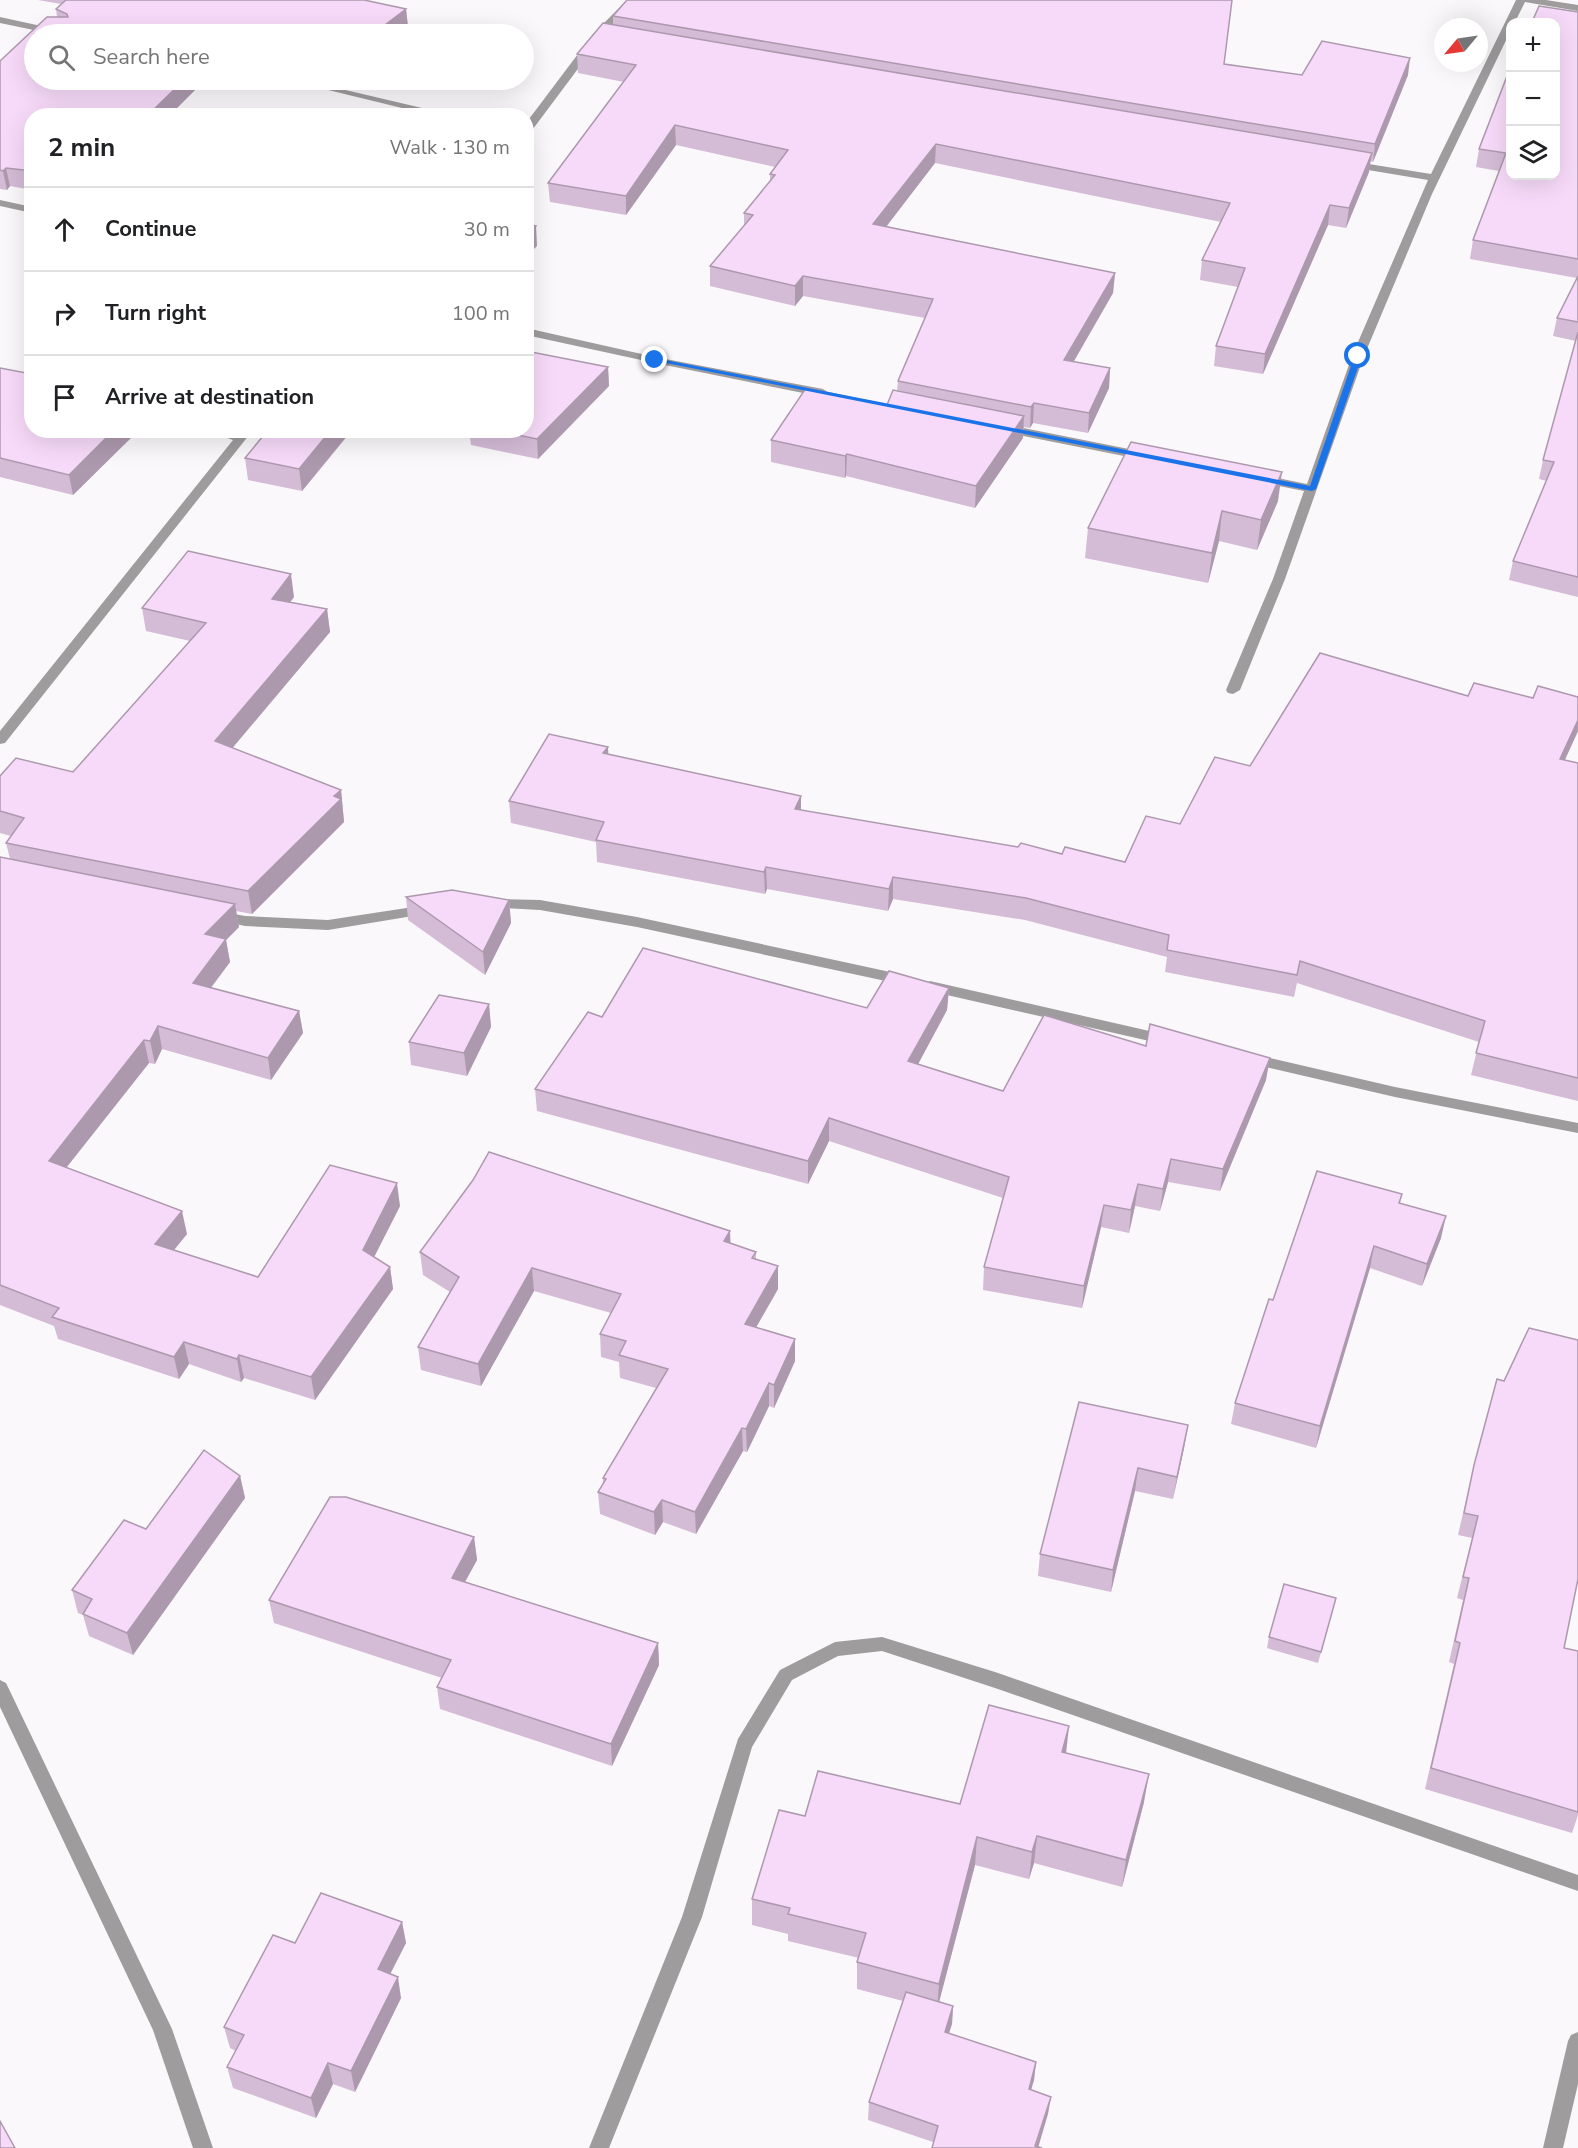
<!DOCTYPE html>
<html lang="en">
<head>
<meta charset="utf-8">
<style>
	:root { --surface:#fff; --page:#f6f6f6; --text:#202124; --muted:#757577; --line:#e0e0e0 }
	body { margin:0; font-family:"Nunito Sans",sans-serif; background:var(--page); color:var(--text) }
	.controls { position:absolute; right:18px; top:18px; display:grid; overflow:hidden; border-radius:12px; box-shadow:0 6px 24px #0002 }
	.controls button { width:54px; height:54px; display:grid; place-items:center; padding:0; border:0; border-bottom:2px solid var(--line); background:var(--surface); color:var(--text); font:30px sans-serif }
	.compass { position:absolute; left:1434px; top:18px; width:54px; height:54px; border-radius:50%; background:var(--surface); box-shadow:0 6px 24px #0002; rotate:241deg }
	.stop { position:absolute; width:18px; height:18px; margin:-14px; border:4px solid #1a73e8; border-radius:50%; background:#fff }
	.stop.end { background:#1a73e8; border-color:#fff; box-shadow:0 2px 6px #0008 }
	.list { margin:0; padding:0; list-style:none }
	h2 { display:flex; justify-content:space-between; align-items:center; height:78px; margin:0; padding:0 24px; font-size:26px }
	h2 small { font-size:20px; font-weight:400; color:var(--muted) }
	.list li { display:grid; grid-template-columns:39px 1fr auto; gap:18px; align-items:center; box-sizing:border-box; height:84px; padding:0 24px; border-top:2px solid var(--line) }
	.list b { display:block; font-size:22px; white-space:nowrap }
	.list em { font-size:20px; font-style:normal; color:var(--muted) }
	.icon { flex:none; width:33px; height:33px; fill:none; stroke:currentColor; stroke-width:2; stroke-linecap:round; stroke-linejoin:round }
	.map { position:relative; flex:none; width:1578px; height:2148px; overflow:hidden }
	.search { position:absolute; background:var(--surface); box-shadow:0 6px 24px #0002; left:24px; top:24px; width:510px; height:66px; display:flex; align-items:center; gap:15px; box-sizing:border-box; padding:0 21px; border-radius:33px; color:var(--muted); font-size:22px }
	.panel { position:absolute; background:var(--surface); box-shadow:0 6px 24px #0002; left:24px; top:108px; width:510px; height:330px; border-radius:24px }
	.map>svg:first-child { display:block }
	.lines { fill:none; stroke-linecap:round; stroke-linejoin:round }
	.minor { fill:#9e9c9c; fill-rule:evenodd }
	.wall { fill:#d4bbd6 }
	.shaded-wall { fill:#ad99ae }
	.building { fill:#f7daf9; stroke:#ad99ae; stroke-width:1.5 }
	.route { fill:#1a73e8 }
</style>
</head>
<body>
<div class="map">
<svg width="1578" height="2148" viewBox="0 0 1578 2148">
	<rect width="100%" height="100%" fill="#fbf8fb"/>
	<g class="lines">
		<g class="minor">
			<polygon points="627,0 638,0 601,38 530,133 526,134 526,123 593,34"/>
			<polygon points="1516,0 1546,0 1578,5 1578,11 1525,2 1515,22 1510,22 1510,32 1432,194 1364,356 1285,579 1240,690 1233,694 1228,693 1226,690 1273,579 1304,491 1258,482 1256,479 1262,475 1307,484 1352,356 1428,180 1350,167 1345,164 1350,161 1431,174"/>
			<polygon points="0,17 64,31 69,34 53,34 0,23"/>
			<polygon points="287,80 303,80 456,116 435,116"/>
			<polygon points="0,200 32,207 32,213 0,206"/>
			<polygon points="526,328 655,357 823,389 829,393 823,397 655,363 526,335"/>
			<polygon points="1003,424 1144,452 1150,456 1144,460 999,431 997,428"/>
			<polygon points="205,430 225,430 237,434 240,430 253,430 5,743 0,744 0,731 233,440"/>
			<polygon points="489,899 540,900 637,917 904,975 911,980 904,985 637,927 540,910 484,907 482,904"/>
			<polygon points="426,905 433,910 431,913 328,930 245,926 213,919 211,916 218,911 245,916 328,920"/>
			<polygon points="930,981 1167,1035 1174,1040 1167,1045 925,990 923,986"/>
			<polygon points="1249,1053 1395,1087 1578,1123 1578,1133 1395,1097 1244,1062 1242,1058"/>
			<polygon points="882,1637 995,1672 1578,1875 1578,1891 995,1688 882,1651 838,1656 792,1680 752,1747 702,1917 609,2148 589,2148 682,1917 738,1739 780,1670 835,1642"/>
			<polygon points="0,1680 6,1683 172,2029 213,2148 193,2148 153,2030 0,1707"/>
			<polygon points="1578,2032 1578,2084 1563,2148 1543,2148 1568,2041 1571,2035"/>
		</g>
	</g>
	<g class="wall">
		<polygon points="38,0 364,0 406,9 408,27 34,34 205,80 169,116 32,116 32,190 10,186 7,190 0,189 0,61 57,17 56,9 61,4"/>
		<polygon points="1578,12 1578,597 1509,580 1513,561 1547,481 1539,479 1543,460 1576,341 1553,336 1557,318 1577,278 1470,259 1473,240 1499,171 1476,167 1479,149 1507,76 1510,176"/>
		<polygon points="613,16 1225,64 1302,75 1408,75 1373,162 1370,161 1369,172 1346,228 1328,225 1263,374 1214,366 1216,346 1238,287 1200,280 1202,260 1221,222 935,163 886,226 1115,273 1113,293 1074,361 1110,368 1109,388 1088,433 1033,423 1030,428 1024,427 1023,438 975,508 846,476 845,478 771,462 771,440 887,405 897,391 898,381 925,318 803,296 795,306 710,286 710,266 744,226 744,213 770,181 770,174 775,167 676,145 626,215 550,202 548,183 624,82 578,73 577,54 613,25"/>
		<polygon points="312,80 340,80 333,85"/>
		<polygon points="608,367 609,386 538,459 471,445 469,430 526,430"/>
		<polygon points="0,368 32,430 139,430 73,495 0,477"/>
		<polygon points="352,430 302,491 248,480 245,458"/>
		<polygon points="1278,501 1257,550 1219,541 1208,583 1085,558 1088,528"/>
		<polygon points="294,597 290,602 327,609 330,632 232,748 341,790 344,822 252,914 236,911 239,927 226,940 230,962 211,988 299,1011 303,1033 271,1080 162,1049 155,1064 149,1063 67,1167 187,1234 174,1250 258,1277 400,1206 374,1257 390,1267 393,1289 315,1400 244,1378 241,1382 189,1364 179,1379 58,1339 54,1326 0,1305 0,857 10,859 6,843 11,836 0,833 0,776 73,772 190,641 146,631 142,608"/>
		<polygon points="1468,696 1533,698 1578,697 1578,731 1565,760 1578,763 1578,1101 1471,1075 1479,1042 1297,983 1294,997 1165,972 1167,957 1025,920 893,899 888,911 767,889 765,894 597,862 596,842 511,823 509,801 608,747 608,754 801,796 801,810 1018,847 1125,862 1180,824 1250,766"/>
		<polygon points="406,897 509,900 511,923 485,975 408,920"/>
		<polygon points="949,988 947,1010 918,1064 1003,1091 1146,1046 1266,1080 1220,1191 1168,1182 1160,1211 1135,1206 1129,1233 1101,1227 1082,1308 983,1290 984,1267 1003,1198 829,1141 808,1184 537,1111 535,1089 602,1017 867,1008"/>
		<polygon points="489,1004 491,1027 467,1076 411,1065 409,1042"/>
		<polygon points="1402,1194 1400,1203 1441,1238 1422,1286 1370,1268 1316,1448 1231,1424 1235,1403 1273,1300"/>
		<polygon points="730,1243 756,1252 756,1259 778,1266 778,1289 756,1327 795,1361 774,1408 769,1406 747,1452 743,1451 696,1534 663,1522 655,1535 600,1514 598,1492 603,1484 603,1478 656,1388 620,1378 619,1362 601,1357 600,1334 611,1313 534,1291 481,1386 421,1370 418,1347 450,1292 423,1275 420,1252"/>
		<polygon points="1497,1379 1564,1648 1578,1651 1578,1815 1572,1833 1425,1789 1454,1664 1449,1662 1463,1600 1457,1598 1472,1538 1458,1535 1469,1487"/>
		<polygon points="1188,1425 1184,1448 1173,1499 1135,1491 1111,1592 1038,1576 1040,1554"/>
		<polygon points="240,1476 245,1498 133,1655 89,1636 83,1615 78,1613 72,1590 146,1529"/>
		<polygon points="474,1537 477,1560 465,1582 658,1643 659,1665 612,1766 440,1709 437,1687 442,1678 274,1623 269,1600"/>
		<polygon points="1333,1610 1318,1663 1267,1648 1269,1637"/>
		<polygon points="1066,1753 1144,1802 1122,1887 1034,1863 1029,1879 975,1865 939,2001 953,2006 952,2024 949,2034 1036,2062 1034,2080 1031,2090 1048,2114 933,2142 868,2120 869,2102 903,2001 857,1989 857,1962 859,1958 788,1941 788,1934 752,1925 752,1899 805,1816 960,1804"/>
		<polygon points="402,1922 406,1943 390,1974 401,1998 355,2092 333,2084 316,2118 233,2088 227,2067 236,2051 230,2048 224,2027 295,1943"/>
	</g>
	<g class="shaded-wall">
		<polygon points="406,9 408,27 399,34 373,34"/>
		<polygon points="1410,58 1408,75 1373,162 1375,144"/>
		<polygon points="184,80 205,80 169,116 147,116"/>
		<polygon points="332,80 340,80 333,85"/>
		<polygon points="675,125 676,145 626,215 626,196"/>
		<polygon points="936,144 935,163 873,244 873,224"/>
		<polygon points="1372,153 1369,172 1346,228 1349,208"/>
		<polygon points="6,168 10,186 7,190 3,171"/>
		<polygon points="1330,205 1328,225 1263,374 1265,354"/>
		<polygon points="536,226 537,246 526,257 526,236"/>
		<polygon points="1115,273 1113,293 1063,380 1064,360"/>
		<polygon points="803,276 803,296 795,306 795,286"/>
		<polygon points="608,367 609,386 538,459 537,439"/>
		<polygon points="1110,368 1109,388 1088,433 1089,413"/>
		<polygon points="1034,403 1033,423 1030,428 1031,407"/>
		<polygon points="1024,416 1023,438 975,508 976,486"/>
		<polygon points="114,430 139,430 73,495 69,475"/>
		<polygon points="331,430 352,430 302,491 299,469"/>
		<polygon points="847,454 846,476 845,478 845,456"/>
		<polygon points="1282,472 1278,501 1257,550 1261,520"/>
		<polygon points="1222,511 1219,541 1208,583 1212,553"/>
		<polygon points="291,574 294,597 275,622 272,599"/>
		<polygon points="327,609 330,632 219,764 215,741"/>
		<polygon points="1578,720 1578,731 1555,781 1560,759"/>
		<polygon points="608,747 609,769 603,753"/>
		<polygon points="341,790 344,822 252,914 248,891 334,796"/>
		<polygon points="801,796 801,818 795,809"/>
		<polygon points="766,867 767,889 765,894 764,872"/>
		<polygon points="893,877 893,899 888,911 889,889"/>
		<polygon points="509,900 511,923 485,975 483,952"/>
		<polygon points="235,904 239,927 226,940 230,962 197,1006 193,983 205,934"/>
		<polygon points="949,988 947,1010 908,1083 908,1061"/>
		<polygon points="489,1004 491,1027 467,1076 464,1053"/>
		<polygon points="299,1011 303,1033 271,1080 268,1058"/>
		<polygon points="158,1026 162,1049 155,1064 150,1041"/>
		<polygon points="144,1040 149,1063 54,1183 49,1161"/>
		<polygon points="1270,1058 1266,1080 1220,1191 1223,1169"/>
		<polygon points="829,1118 829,1141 808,1184 808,1161"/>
		<polygon points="1171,1159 1168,1182 1160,1211 1163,1189"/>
		<polygon points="397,1183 400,1206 366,1273 363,1250"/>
		<polygon points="1138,1184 1135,1206 1129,1233 1131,1210"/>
		<polygon points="1104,1205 1101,1227 1082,1308 1084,1286"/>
		<polygon points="182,1211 187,1234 160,1267 155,1244"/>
		<polygon points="1446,1216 1441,1238 1422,1286 1427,1264"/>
		<polygon points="730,1231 731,1254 724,1241"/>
		<polygon points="1374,1246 1370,1268 1316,1448 1320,1426"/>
		<polygon points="778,1266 778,1289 745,1347 745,1324"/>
		<polygon points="390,1267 393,1289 315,1400 311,1377"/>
		<polygon points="532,1268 534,1291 481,1386 478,1364"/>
		<polygon points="795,1339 795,1361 774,1408 774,1385"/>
		<polygon points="184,1342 189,1364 179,1379 174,1357"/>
		<polygon points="239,1355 244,1378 241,1382 237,1359"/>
		<polygon points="769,1383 769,1406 747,1452 746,1429"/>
		<polygon points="1188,1425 1184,1448 1173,1499 1177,1477"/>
		<polygon points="742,1428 743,1451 696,1534 695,1512"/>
		<polygon points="1138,1468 1135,1491 1111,1592 1113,1570"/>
		<polygon points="240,1476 245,1498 133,1655 127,1633"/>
		<polygon points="662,1500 663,1522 655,1535 654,1512"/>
		<polygon points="474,1537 477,1560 455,1600 452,1578"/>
		<polygon points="658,1643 659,1665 612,1766 611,1744"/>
		<polygon points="1069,1726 1066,1754 1062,1752"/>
		<polygon points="1149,1774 1144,1802 1122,1887 1126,1860"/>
		<polygon points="1037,1836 1034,1863 1029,1879 1032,1852"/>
		<polygon points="977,1837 975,1865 937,2010 939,1984"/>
		<polygon points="402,1922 406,1943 382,1990 378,1969"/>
		<polygon points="398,1977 401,1998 355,2092 351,2071"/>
		<polygon points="953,2006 952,2024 943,2050 945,2032"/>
		<polygon points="1036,2062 1034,2080 1026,2106 1029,2089"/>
		<polygon points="328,2063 333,2084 316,2118 311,2098"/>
		<polygon points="1051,2097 1048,2114 1038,2148 1035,2148"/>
	</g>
	<g class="building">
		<polygon points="66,0 364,0 406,9 373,34 34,34 34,80 184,80 147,116 32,116 32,171 6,168 3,171 0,170 0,61 47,17 68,17 67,14 56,9"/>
		<polygon points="627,0 1232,0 1224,64 1302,75 1322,41 1410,58 1375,144 613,16"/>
		<polygon points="1539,6 1578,12 1578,259 1473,240 1506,153 1479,149 1507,76 1510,76 1510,176 1556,176 1556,22 1532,22"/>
		<polygon points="603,23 1372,153 1349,208 1330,205 1265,354 1216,346 1245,268 1202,260 1230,203 936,144 873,224 1115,273 1064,360 1110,368 1089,413 1034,403 1031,407 898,381 933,299 803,276 795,286 710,266 753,215 744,213 775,175 770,174 788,150 675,125 626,196 548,183 636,65 577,54"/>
		<polygon points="526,224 536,226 526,236"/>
		<polygon points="1578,276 1578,322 1557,318"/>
		<polygon points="1578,332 1578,577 1513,561 1554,462 1543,460"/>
		<polygon points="526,351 608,367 537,439 494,430 526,430"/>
		<polygon points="0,368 32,374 32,430 114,430 69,475 0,458"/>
		<polygon points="806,388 887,405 893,390 1024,416 976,486 847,454 845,456 771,440"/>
		<polygon points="268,430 331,430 299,469 245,458"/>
		<polygon points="1131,442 1282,472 1261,520 1222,511 1212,553 1088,528"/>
		<polygon points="188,551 291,574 272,599 327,609 215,741 341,790 334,796 341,799 248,891 6,843 24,818 0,811 0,776 16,758 73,772 206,623 142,608"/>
		<polygon points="1320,653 1468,696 1474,683 1533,698 1538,686 1578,697 1578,720 1560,759 1578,763 1578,1078 1476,1053 1485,1021 1300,961 1297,975 1167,950 1169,935 1026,898 893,877 889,889 766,867 764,872 596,840 604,822 509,801 549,734 608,747 603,753 801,796 795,809 1018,847 1021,843 1062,854 1065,847 1125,862 1146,816 1180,824 1215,757 1250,766"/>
		<polygon points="0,857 235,904 205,934 226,939 193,983 299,1011 268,1058 158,1026 150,1041 144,1040 49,1161 182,1211 155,1244 258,1277 330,1165 397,1183 363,1250 390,1267 311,1377 239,1355 237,1359 184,1342 174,1357 52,1317 59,1308 0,1285"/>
		<polygon points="452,890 509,900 483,952 406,897"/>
		<polygon points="643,948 867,1008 889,971 949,988 908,1061 1003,1091 1044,1015 1146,1046 1150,1024 1270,1058 1223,1169 1171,1159 1163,1189 1138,1184 1131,1210 1104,1205 1084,1286 984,1267 1009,1177 829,1118 808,1161 535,1089 588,1012 602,1017"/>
		<polygon points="439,995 489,1004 464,1053 409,1042"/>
		<polygon points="489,1152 730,1231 724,1241 756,1252 752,1258 778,1266 745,1324 795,1339 774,1385 769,1383 746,1429 742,1428 695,1512 662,1500 654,1512 598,1492 606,1479 603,1478 668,1369 619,1355 626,1341 600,1334 621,1294 532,1268 478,1364 418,1347 459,1277 420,1252 473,1180"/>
		<polygon points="1317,1171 1402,1194 1399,1203 1446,1216 1427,1264 1374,1246 1320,1426 1235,1403 1269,1299 1273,1300"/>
		<polygon points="1529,1328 1578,1340 1578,1579 1564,1648 1578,1651 1578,1812 1431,1768 1460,1643 1455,1641 1469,1578 1463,1577 1478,1516 1464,1513 1474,1465 1497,1379 1504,1381"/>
		<polygon points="1079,1402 1188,1425 1177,1477 1138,1468 1113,1570 1040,1554"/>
		<polygon points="204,1450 240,1476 127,1633 83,1614 92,1599 72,1590 124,1520 146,1529"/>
		<polygon points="330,1497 346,1497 474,1537 452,1578 658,1643 611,1744 437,1687 451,1660 269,1600"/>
		<polygon points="1284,1584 1336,1598 1321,1652 1269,1637"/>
		<polygon points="989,1705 1069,1726 1062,1752 1149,1774 1126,1860 1037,1836 1032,1852 977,1837 939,1984 857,1962 866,1933 788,1914 790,1908 752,1899 779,1810 805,1816 818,1771 960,1804"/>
		<polygon points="321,1893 402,1922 378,1969 398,1977 351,2071 328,2063 311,2098 227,2067 244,2035 224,2027 273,1935 295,1943"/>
		<polygon points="906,1992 953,2006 945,2032 1036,2062 1029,2089 1051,2097 1035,2146 1042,2148 932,2148 938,2126 869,2102"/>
		<polygon points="0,2121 15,2148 0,2148"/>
	</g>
	<polygon class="route" points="1355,354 1362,356 1316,489 1312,491 651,360 655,358 1310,486"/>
</svg>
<div class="controls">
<button>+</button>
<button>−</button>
<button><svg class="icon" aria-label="layers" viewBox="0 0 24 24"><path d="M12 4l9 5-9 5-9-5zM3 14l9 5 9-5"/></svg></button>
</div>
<svg class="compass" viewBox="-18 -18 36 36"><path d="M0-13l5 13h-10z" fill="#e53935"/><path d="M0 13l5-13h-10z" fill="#757577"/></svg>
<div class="stop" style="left:1358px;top:356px"></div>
<div class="stop end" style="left:655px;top:360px"></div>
<div class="search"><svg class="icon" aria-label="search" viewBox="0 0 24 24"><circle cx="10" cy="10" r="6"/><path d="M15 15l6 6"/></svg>Search here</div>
<section class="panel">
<h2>2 min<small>Walk · 130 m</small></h2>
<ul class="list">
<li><svg class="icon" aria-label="ahead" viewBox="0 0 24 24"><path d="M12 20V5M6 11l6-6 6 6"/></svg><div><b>Continue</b></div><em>30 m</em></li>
<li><svg class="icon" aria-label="right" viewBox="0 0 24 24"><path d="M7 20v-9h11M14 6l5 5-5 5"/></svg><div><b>Turn right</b></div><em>100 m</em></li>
<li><svg class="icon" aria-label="arrive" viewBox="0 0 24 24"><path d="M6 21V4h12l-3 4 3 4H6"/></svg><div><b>Arrive at destination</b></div></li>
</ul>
</section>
</div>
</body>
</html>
